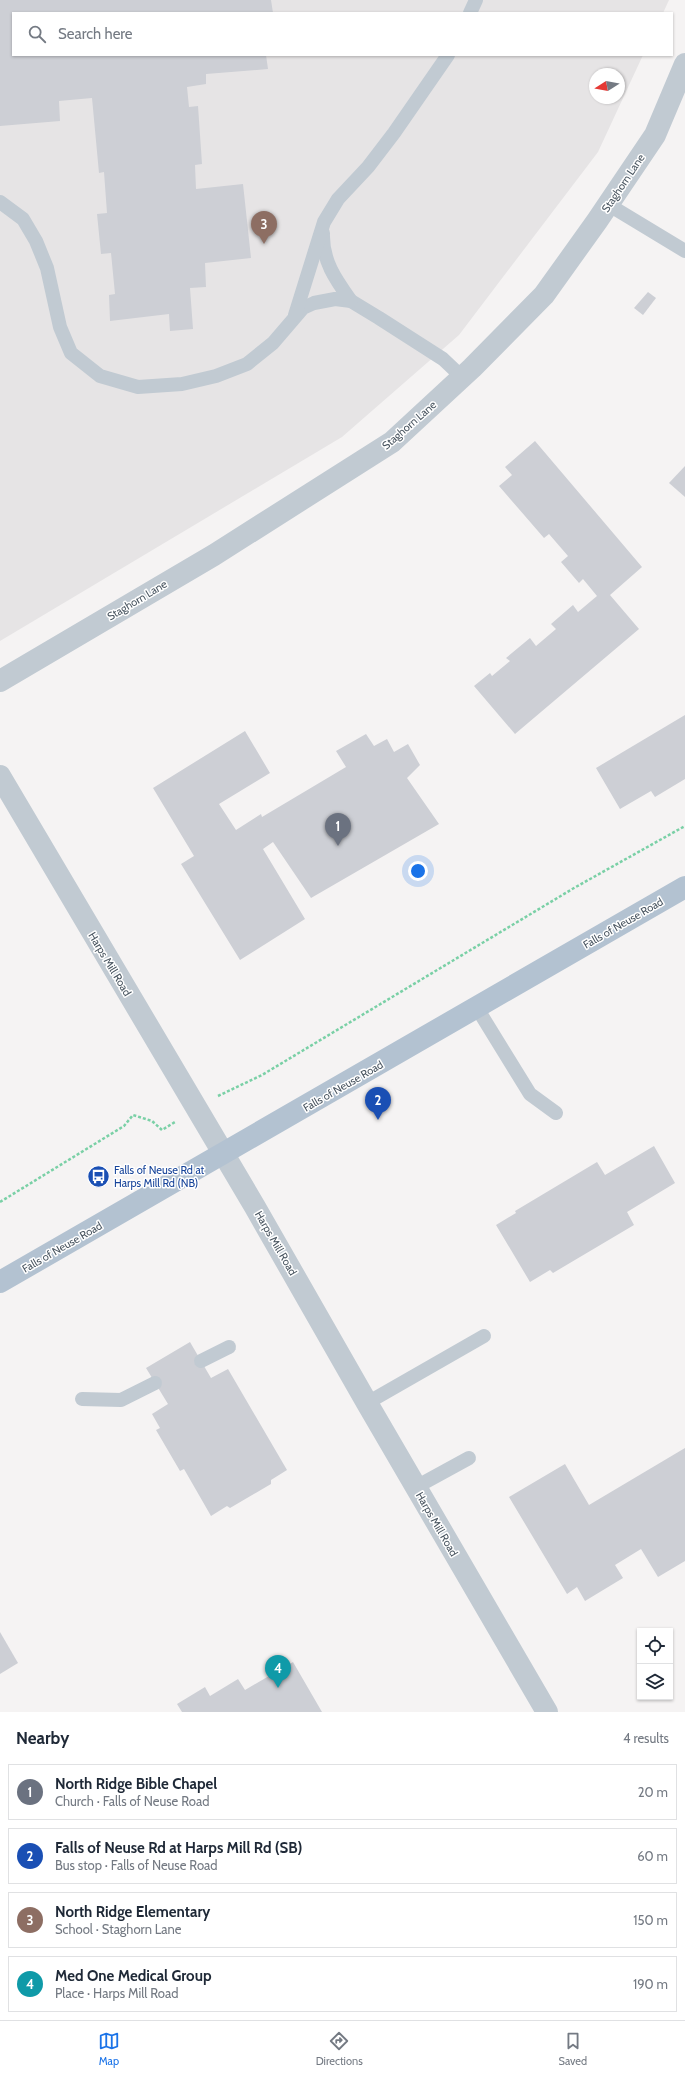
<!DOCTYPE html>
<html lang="en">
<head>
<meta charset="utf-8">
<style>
	:root { --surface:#fff; --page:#f6f6f7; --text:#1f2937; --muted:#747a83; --line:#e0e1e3; --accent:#1a73e8 }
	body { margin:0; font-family:Cabin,sans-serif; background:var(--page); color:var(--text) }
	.controls { position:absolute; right:12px; bottom:12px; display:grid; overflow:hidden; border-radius:0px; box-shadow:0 1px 3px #0004 }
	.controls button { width:36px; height:36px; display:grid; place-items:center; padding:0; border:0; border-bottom:1px solid var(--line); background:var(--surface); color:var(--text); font:20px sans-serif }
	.compass { position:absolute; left:589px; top:68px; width:36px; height:36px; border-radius:50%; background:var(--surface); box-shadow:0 1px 3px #0004; rotate:259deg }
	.you { position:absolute; left:418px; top:871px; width:14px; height:14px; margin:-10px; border:3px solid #fff; border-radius:50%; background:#1a73e8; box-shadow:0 0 0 6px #1a73e833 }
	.badge { display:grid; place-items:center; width:26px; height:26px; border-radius:50%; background:var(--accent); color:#fff; font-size:13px; font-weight:700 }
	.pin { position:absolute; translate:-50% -33px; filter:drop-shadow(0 1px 2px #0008) }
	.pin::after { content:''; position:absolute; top:21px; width:14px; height:12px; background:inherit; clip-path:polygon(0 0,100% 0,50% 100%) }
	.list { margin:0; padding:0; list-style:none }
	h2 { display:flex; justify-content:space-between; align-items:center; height:52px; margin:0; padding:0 16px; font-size:17px }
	h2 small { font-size:13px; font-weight:400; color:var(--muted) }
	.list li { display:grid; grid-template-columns:26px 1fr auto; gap:12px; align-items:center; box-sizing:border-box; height:56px; margin:0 8px 8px; padding:0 8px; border:1px solid var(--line); border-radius:0px }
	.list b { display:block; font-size:15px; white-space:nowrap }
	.list p { margin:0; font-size:13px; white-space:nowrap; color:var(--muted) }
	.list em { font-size:13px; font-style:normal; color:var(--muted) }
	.icon { flex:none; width:22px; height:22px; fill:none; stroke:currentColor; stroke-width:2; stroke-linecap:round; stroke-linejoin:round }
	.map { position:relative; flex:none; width:685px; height:1712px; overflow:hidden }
	.search { position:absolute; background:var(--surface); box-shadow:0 1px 3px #0004; left:12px; right:12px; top:12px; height:44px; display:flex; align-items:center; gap:10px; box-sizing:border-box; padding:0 14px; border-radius:0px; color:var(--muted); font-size:15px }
	.sheet { height:308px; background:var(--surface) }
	nav { display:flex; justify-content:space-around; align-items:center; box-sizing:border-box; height:56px; border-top:1px solid var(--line); background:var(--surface); font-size:11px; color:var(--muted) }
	nav a { display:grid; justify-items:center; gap:2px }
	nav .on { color:var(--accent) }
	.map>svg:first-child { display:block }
	.education { fill:#e6e4e5; fill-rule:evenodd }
	.building { fill:#cdcfd5 }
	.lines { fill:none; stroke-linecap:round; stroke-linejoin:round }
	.path { stroke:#7ad0a6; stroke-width:2.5; stroke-dasharray:3 2; stroke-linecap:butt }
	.service { stroke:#c1cad2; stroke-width:14 }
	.minor { stroke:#c1cad2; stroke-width:22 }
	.tertiary { stroke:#c1cad2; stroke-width:22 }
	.primary { stroke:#b3c2d1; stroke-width:22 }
	.labels { text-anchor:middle; stroke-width:3; stroke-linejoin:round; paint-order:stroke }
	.street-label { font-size:11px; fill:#4a5661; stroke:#fff }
	.transit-label { font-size:11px; fill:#164399; stroke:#fff; text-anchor:start }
</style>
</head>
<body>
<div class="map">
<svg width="685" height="1712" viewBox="0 0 685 1712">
	<rect width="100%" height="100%" fill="#f5f3f3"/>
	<path class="education" d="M 0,0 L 669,0 L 663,13 L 13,13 L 13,55 L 643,55 L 598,152 L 459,335 L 342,437 L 0,641 ZM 595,74 L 619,74 L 619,98 L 595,98 Z"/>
	<g class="building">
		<polygon points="0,0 271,0 273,13 13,13 13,55 266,55 268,69 206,74 206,84 187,87 189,107 198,106 202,164 195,165 196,189 243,184 251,258 205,263 206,287 190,288 193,329 170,331 169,314 110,321 109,295 115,294 111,253 101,254 97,214 107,213 104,172 99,173 92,98 59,101 60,121 0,126"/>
		<polygon points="648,292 656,298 643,315 634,308"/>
		<polygon points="535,441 642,567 610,595 639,629 515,734 474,686 490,673 492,676 510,661 506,658 530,638 536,646 556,629 551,624 573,605 578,612 597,596 583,579 579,583 561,562 568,556 549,534 544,538 499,486 512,475 505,467"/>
		<polygon points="685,466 685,497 669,483"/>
		<polygon points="685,715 685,779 655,797 651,791 620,809 596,768"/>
		<polygon points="245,731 270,773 219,804 236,830 261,814 262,817 346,767 336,751 366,734 374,746 387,739 394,752 408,744 420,765 407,778 439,824 311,898 273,842 263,849 305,919 240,960 181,864 194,856 153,788"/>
		<polygon points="654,1146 675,1183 627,1212 634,1225 553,1273 550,1270 530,1282 496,1225 516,1213 515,1211 597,1162 605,1175"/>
		<polygon points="190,1342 211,1378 228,1369 287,1470 271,1480 271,1484 230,1508 227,1506 211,1516 184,1469 180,1471 156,1430 160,1428 152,1414 168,1404 146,1368"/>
		<polygon points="685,1448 685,1561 658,1577 641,1549 615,1565 623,1578 585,1601 577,1587 567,1594 509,1497 565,1464 589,1505"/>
		<polygon points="0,1632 18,1663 0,1674"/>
		<polygon points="293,1662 322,1712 182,1712 177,1704 205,1687 210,1696 238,1679 245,1690"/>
	</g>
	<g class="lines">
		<g class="path">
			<polyline points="218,1096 262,1075 574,888 685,826"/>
			<polyline points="0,1202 124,1126 133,1115 152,1121 162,1130 175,1122"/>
		</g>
		<g class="service">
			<polyline points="470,13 476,0"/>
			<polyline points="0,202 23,219 36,241 47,268 60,327 71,353 100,376 138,387 182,384 216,376 247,364 273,343 303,308 314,303 335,299 351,301 379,318 443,359 462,377"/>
			<polyline points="609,205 685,251"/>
			<path d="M 323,233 C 322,261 336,280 351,301"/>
			<polyline points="295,315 324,222 338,199 368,167 394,133 448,55"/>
			<polyline points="477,1008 530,1094 556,1113"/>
			<polyline points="201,1361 229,1347"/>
			<polyline points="82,1399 121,1400 155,1383"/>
			<polyline points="367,1403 484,1336"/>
			<polyline points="416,1487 469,1458"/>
		</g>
		<polyline class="minor" points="0,681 214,555 392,442 472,368 544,295 597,221 655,135 685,64"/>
		<polyline class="tertiary" points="0,776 255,1207 367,1403 547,1712"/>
		<polyline class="primary" points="0,1282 685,887"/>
	</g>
	<defs>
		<symbol id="bus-disc" viewBox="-11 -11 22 22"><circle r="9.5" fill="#1a4fb4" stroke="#fff"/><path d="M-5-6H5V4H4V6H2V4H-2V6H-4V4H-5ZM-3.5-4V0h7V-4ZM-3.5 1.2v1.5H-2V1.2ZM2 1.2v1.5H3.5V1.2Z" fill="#fff"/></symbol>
	</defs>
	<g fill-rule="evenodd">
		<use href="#bus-disc" x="86" y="1164" width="25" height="25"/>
	</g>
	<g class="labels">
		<g class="street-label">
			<text transform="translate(623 183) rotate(-56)" y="4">Staghorn Lane</text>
			<text transform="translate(409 425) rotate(-41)" y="4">Staghorn Lane</text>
			<text transform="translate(137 600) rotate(-31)" y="4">Staghorn Lane</text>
			<text transform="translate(623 923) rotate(-30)" y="4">Falls of Neuse Road</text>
			<text transform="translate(110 964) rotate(59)" y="4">Harps Mill Road</text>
			<text transform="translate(343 1086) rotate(-30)" y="4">Falls of Neuse Road</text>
			<text transform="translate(276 1243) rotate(60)" y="4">Harps Mill Road</text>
			<text transform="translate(62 1247) rotate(-30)" y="4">Falls of Neuse Road</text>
			<text transform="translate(437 1524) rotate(60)" y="4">Harps Mill Road</text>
		</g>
		<g class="transit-label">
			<text x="114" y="1174">Falls of Neuse Rd at<tspan x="114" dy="13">Harps Mill Rd (NB)</tspan></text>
		</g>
	</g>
</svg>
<div class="controls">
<button><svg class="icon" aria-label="locate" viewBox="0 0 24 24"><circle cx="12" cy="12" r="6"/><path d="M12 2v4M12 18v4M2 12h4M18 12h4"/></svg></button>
<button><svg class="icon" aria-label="layers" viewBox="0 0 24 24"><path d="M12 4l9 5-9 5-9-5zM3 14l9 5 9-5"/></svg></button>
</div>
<svg class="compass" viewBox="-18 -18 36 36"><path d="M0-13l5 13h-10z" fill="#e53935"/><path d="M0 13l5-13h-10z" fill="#747a83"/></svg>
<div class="you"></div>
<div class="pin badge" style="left:338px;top:846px;background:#6b7280">1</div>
<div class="pin badge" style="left:378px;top:1120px;background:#1a4fb4">2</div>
<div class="pin badge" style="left:264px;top:244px;background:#8d6e63">3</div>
<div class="pin badge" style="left:278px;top:1688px;background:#0f9aa8">4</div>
<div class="search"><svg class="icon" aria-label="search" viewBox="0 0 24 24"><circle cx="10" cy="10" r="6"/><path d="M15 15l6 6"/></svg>Search here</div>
</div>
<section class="sheet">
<h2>Nearby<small>4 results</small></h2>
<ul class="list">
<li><span class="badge" style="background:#6b7280">1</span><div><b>North Ridge Bible Chapel</b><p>Church · Falls of Neuse Road</p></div><em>20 m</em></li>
<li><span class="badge" style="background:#1a4fb4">2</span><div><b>Falls of Neuse Rd at Harps Mill Rd (SB)</b><p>Bus stop · Falls of Neuse Road</p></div><em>60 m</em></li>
<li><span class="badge" style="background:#8d6e63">3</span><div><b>North Ridge Elementary</b><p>School · Staghorn Lane</p></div><em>150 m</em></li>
<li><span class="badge" style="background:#0f9aa8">4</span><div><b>Med One Medical Group</b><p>Place · Harps Mill Road</p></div><em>190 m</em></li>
</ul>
</section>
<nav>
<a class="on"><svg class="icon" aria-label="map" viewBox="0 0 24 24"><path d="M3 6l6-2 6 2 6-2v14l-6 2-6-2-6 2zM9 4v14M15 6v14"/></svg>Map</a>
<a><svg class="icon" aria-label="directions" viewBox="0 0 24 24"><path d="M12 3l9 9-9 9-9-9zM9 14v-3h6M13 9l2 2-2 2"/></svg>Directions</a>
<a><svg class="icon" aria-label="saved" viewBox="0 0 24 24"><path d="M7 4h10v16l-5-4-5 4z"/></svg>Saved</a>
</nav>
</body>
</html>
